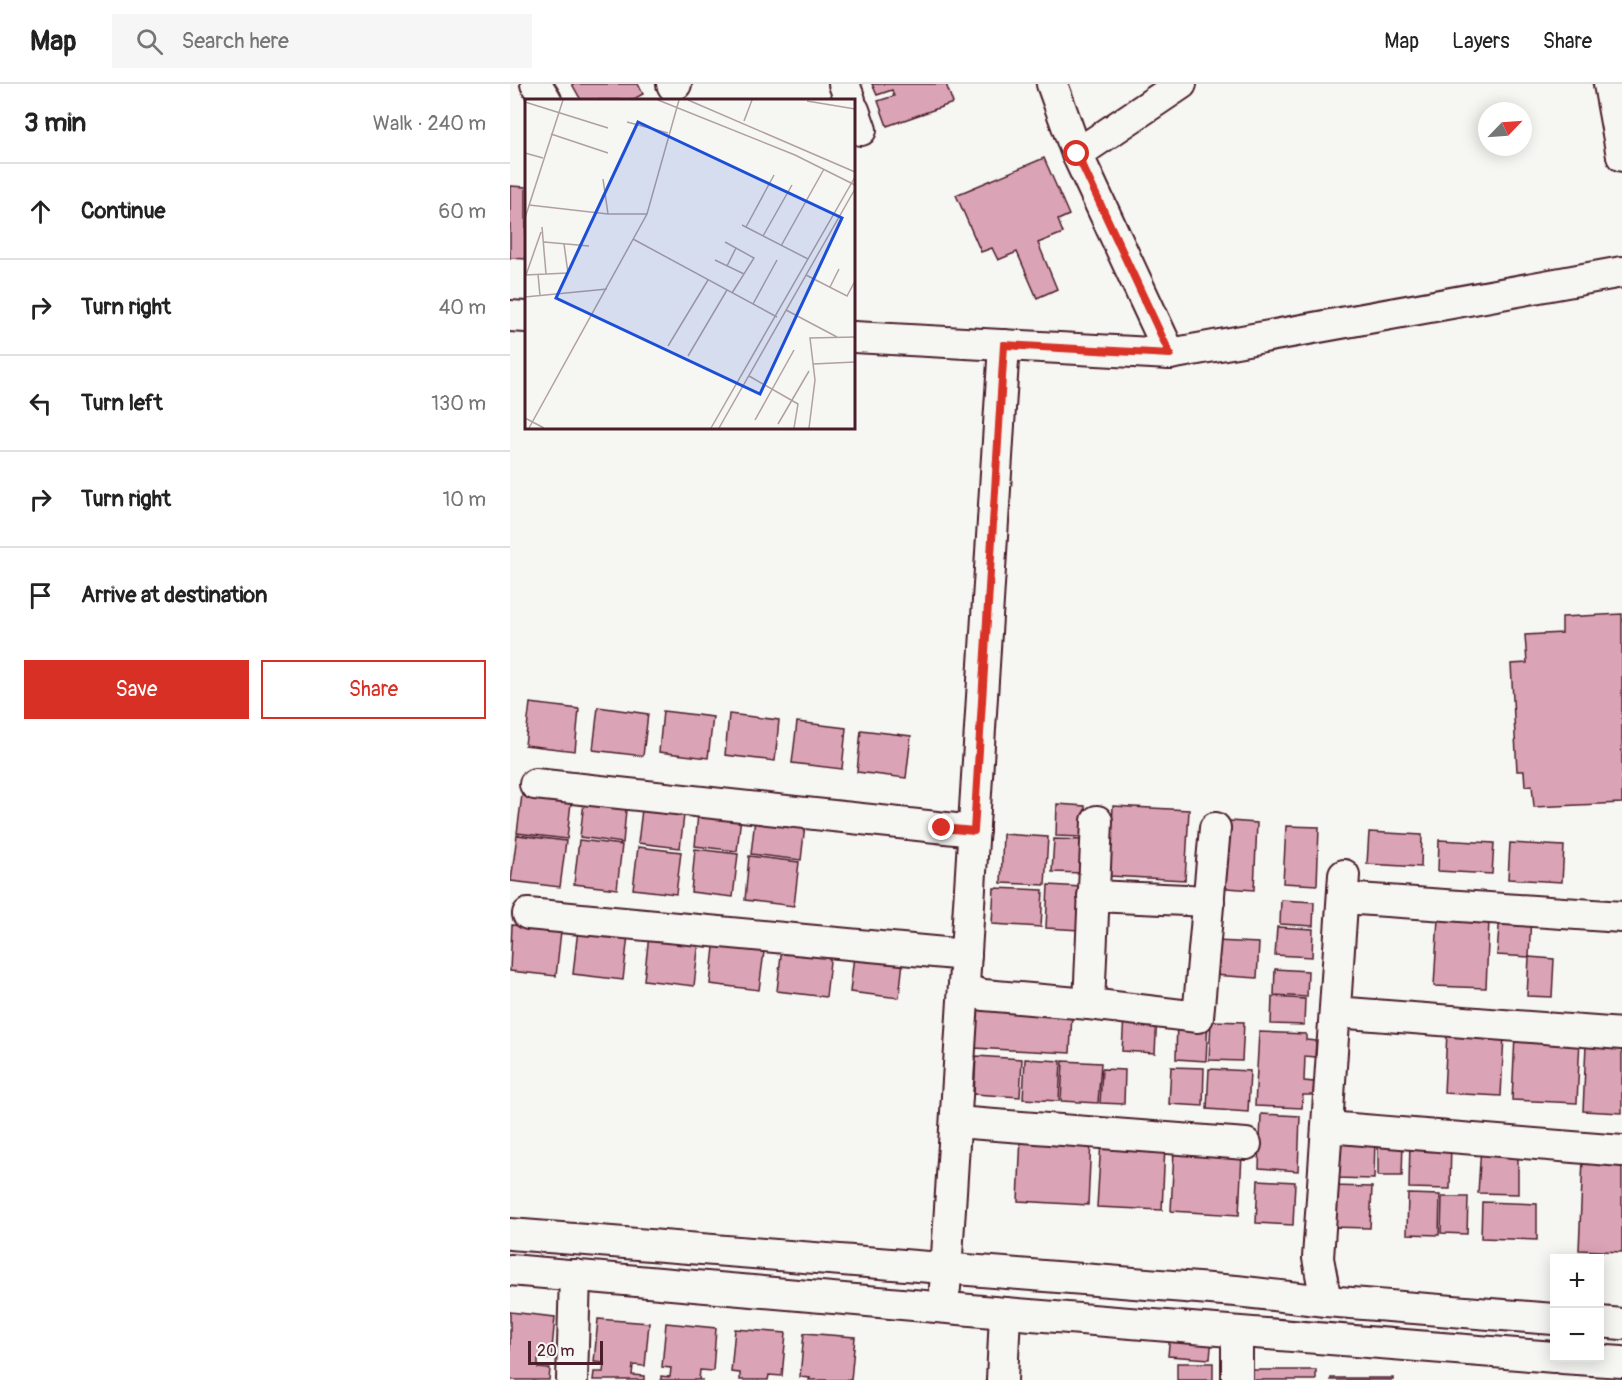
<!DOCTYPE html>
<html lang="en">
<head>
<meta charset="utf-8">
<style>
	:root { --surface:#fff; --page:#f6f6f6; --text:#222; --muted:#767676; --line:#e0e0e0; --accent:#d93025 }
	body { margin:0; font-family:Pangolin,sans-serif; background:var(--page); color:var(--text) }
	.controls { position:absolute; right:18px; bottom:18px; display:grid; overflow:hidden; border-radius:0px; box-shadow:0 3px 15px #0003 }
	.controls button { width:54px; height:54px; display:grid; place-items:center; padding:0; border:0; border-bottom:2px solid var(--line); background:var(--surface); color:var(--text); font:30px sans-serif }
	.compass { position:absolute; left:968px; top:18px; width:54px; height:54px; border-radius:50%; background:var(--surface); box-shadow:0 3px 15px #0003; rotate:65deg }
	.scale { position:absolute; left:18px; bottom:15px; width:75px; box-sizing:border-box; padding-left:6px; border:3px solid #4a1f2b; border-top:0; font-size:16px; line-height:21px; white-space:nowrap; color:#4a1f2b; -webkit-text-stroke:4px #f6f6f2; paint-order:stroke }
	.stop { position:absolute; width:18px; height:18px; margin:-14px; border:4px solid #d93025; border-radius:50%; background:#fff }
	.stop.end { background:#d93025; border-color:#fff; box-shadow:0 2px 6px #0008 }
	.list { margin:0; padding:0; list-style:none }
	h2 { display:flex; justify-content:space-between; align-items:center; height:78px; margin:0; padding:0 24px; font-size:26px }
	h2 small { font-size:20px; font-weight:400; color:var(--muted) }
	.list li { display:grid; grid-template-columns:39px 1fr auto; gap:18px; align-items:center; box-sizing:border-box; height:96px; padding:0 24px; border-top:2px solid var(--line) }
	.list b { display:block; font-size:22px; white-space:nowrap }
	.list em { font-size:20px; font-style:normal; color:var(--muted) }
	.actions { display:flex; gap:12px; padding:18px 24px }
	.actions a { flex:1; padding:14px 0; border:2px solid var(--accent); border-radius:0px; text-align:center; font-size:21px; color:var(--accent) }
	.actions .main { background:var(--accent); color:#fff }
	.icon { flex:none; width:33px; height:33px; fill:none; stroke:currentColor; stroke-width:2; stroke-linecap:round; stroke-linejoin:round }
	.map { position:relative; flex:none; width:1112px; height:1296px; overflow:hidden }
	header { display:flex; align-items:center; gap:36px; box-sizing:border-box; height:84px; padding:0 30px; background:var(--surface); border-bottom:2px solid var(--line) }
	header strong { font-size:28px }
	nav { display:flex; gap:33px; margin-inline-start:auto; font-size:21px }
	.search { width:420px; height:54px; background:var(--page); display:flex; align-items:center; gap:15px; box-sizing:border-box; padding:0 21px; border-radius:0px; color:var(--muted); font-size:22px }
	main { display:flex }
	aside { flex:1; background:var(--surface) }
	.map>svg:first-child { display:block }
	.building { fill:#dba3b6; stroke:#4a1f2b; stroke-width:1.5 }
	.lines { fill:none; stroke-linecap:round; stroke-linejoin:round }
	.minor-casing { stroke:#4a1f2b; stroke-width:34 }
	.minor { stroke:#f6f6f2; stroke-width:30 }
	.route { stroke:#d93025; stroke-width:8 }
	.inset-road { fill:none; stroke:#b1a0a2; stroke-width:1.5 }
	.view { fill:#1d4ed8; fill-opacity:0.15; stroke:#1d4ed8; stroke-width:3 }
	.inset-edge { fill:none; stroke:#4a1f2b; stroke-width:3 }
</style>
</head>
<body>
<header>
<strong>Map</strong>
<div class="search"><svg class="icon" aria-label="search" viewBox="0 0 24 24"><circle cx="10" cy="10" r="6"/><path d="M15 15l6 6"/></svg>Search here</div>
<nav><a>Map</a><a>Layers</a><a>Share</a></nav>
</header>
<main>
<aside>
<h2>3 min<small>Walk · 240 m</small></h2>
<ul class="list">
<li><svg class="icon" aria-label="ahead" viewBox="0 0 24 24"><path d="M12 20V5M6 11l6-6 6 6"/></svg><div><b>Continue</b></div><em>60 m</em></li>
<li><svg class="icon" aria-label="right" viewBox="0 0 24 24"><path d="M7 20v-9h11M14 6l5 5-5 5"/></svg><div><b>Turn right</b></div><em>40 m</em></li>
<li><svg class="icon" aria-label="left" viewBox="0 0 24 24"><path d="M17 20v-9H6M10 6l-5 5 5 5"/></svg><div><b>Turn left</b></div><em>130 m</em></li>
<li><svg class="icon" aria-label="right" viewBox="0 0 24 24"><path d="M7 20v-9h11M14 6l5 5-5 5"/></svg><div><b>Turn right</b></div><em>10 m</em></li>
<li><svg class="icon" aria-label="arrive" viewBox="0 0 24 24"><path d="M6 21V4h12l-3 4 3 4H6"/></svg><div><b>Arrive at destination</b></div></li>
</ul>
<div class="actions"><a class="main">Save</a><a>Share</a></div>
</aside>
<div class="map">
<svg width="1112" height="1296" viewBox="0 0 1112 1296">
	<rect width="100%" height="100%" fill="#f6f6f2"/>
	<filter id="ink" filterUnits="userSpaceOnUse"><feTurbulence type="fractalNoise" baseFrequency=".0167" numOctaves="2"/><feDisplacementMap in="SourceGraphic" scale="12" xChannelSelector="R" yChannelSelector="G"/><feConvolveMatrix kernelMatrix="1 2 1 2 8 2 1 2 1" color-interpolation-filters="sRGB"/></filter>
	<g filter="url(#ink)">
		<g class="building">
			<polygon points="62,0 128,0 133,10 122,16 71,16"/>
			<polygon points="362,0 436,0 443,19 377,42 368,17 384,12 382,6 367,11"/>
			<polygon points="534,74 559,131 548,136 553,149 528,159 547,205 527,214 507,168 488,176 482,164 471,168 446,111"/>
			<polygon points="0,102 16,103 16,175 0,174"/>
			<polygon points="1112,530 1112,719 1024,723 1022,701 1015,702 1014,687 1007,687 1001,580 1017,579 1015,551 1052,549 1052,533"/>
			<polygon points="20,619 69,625 65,667 15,661"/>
			<polygon points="88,623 138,630 133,672 83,666"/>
			<polygon points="153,627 203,633 198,674 149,668"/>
			<polygon points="219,630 269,636 265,677 215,671"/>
			<polygon points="287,638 336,644 332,685 282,679"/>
			<polygon points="351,646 401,652 396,694 347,688"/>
			<polygon points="13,703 62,709 57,755 7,749"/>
			<polygon points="75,709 117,715 113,759 70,753"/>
			<polygon points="133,717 175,723 170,764 128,759"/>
			<polygon points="189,719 232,724 227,767 185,762"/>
			<polygon points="547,720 575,722 573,753 546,752"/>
			<polygon points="603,722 679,726 675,796 600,792"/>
			<polygon points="246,726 296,732 291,776 241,770"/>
			<polygon points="706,736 747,739 744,806 703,803"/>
			<polygon points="776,742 809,743 807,801 773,799"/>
			<polygon points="859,748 912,751 911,783 857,780"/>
			<polygon points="493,750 538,753 535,801 491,799"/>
			<polygon points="7,751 56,757 50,803 1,797"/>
			<polygon points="544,755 574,756 573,789 542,788"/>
			<polygon points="69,756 112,761 107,805 64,800"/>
			<polygon points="929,756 984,759 982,790 928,787"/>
			<polygon points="1000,759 1054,762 1052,798 998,795"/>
			<polygon points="128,763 171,768 166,810 123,805"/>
			<polygon points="185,765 228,770 223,813 181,808"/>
			<polygon points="239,772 289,778 284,822 235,816"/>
			<polygon points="538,801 572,803 570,846 536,844"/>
			<polygon points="484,804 533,806 531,843 482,840"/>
			<polygon points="771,816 804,818 803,842 770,840"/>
			<polygon points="990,829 1021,830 1019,873 987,871"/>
			<polygon points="928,834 979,836 976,904 924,902"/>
			<polygon points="2,841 51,847 46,892 0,887"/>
			<polygon points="767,843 803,845 802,873 765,871"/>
			<polygon points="68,845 118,851 113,896 63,890"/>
			<polygon points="139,851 189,857 184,902 134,896"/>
			<polygon points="205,854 255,860 249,906 200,900"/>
			<polygon points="705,857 749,859 747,894 703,891"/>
			<polygon points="272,862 321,868 316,913 267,907"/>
			<polygon points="345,862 394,868 389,914 340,908"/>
			<polygon points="1019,873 1044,875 1042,913 1017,912"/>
			<polygon points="765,885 798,887 797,913 764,911"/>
			<polygon points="762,913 795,915 794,941 761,940"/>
			<polygon points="466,924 562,929 560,969 464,964"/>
			<polygon points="614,931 647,932 645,969 612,967"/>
			<polygon points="667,934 698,935 696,977 666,975"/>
			<polygon points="701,937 734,938 732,977 699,976"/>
			<polygon points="749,948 796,950 796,956 806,957 805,973 795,972 794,997 804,998 803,1011 793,1011 792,1024 745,1022"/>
			<polygon points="937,948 994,951 991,1012 934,1009"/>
			<polygon points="1005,951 1070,955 1067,1019 1002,1016"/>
			<polygon points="1076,961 1112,963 1112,1029 1073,1027"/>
			<polygon points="466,972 512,975 510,1013 464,1010"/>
			<polygon points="515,975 551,977 549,1017 513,1015"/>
			<polygon points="553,977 591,979 588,1019 551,1017"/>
			<polygon points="661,983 694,984 693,1022 659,1020"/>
			<polygon points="592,985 615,986 614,1020 590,1019"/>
			<polygon points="699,985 740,987 738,1028 697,1025"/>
			<polygon points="751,1030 790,1032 788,1087 749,1084"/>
			<polygon points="511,1052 581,1056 578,1121 508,1117"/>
			<polygon points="827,1052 865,1053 864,1095 826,1094"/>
			<polygon points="900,1055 941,1056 940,1105 899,1104"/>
			<polygon points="591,1057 655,1061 652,1126 587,1123"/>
			<polygon points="868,1058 893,1058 892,1092 868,1092"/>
			<polygon points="971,1062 1008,1064 1008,1110 968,1109"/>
			<polygon points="664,1066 732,1070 729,1131 661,1127"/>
			<polygon points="1073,1075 1112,1076 1112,1168 1069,1166"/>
			<polygon points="748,1096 785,1098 783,1141 746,1139"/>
			<polygon points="821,1102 862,1103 860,1144 820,1143"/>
			<polygon points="898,1110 930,1111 929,1151 897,1150"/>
			<polygon points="932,1113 958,1113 957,1150 931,1149"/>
			<polygon points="972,1118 1027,1120 1027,1156 971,1154"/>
			<polygon points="0,1228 45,1233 41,1275 28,1275 28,1284 40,1285 39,1296 0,1296"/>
			<polygon points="88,1235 139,1239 135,1282 123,1281 122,1291 134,1292 134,1296 83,1296 84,1288 93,1288 94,1279 84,1278"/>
			<polygon points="156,1239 206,1244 203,1287 190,1286 189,1296 193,1296 151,1296 151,1292 160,1293 161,1284 152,1283"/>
			<polygon points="225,1245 276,1249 272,1292 259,1291 258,1296 230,1296 230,1289 221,1288"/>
			<polygon points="294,1249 345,1253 341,1296 299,1296 300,1294 290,1293"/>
			<polygon points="660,1249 702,1252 700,1275 658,1272"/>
			<rect x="667" y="1279" width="36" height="17"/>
			<rect x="732" y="1286" width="74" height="10"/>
			<rect x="821" y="1294" width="62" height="2"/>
		</g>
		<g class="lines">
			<defs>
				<g id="minor">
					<polyline points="26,0 36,16"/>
					<polyline points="162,0 163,2 166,0"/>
					<polyline points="334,0 340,16"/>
					<polyline points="542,0 567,70 660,270"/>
					<polyline points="1099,0 1112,72"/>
					<polyline points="344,26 351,46"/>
					<polyline points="567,70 671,0"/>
					<polyline points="0,232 16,233"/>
					<polyline points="344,253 660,270 1112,188"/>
					<polyline points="25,700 464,747"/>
					<polyline points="583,812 699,817"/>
					<polyline points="833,814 1112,833"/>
					<polyline points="18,830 456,871"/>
					<polyline points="454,906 474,911 579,920 688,933 705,744"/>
					<polyline points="579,920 587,737"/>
					<polyline points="825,928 1112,950"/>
					<polyline points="446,1038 736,1060"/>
					<polyline points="817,1043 1112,1067"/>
					<polyline points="0,1150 726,1207 816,1217 1044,1235"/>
					<polyline points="0,1186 495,1229 1044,1273"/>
					<polyline points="435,1204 494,261"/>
					<polyline points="816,1217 808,1174 834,791"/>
					<polyline points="1090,1238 1112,1240"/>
					<polyline points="1052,1274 1112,1278"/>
					<polyline points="62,1296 65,1191"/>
					<polyline points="492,1296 495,1229"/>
					<polyline points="727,1296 727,1248"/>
				</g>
			</defs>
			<use href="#minor" class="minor-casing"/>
			<use href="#minor" class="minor"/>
		</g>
	</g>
	<g class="lines" filter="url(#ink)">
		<polyline class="route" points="432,744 464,747 494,261 660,270 567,70"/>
	</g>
	<g transform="translate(15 15)">
		<rect width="330" height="330" fill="#f6f6f2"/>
		<path class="inset-road" d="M 133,1 L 270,56 L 330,86M 163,1 L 330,73M 282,2 L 330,10M 0,3 L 83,29M 219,22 L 227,1M 102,23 L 143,34M 26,35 L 83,54M 0,54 L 18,59M 78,80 L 83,115M 4,106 L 83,115 L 122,115M 0,119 L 38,1M 217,126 L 283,160M 221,128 L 249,76M 238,137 L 267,86M 108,140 L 252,218M 19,143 L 64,147M 200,143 L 229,159 L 207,194M 256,147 L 299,70M 190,161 L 219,175M 202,167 L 211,149M 13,175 L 15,197M 21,175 L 43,174 L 39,145M 0,176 L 21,175 L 17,128M 1,176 L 16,133M 281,176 L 322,197 L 330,182M 305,188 L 314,170M 0,198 L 82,190M 228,205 L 252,161M 261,211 L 312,238M 143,247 L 183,181M 163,257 L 202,191M 288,265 L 330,263M 224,277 L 273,305 L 269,329M 0,319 L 19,329M 230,321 L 269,251M 253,325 L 284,272M 4,329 L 122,115 L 154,1M 186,329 L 330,78M 194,329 L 330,90M 284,329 L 290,281 L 285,239 L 330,238"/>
		<path class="view" d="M 113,23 L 317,119 L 235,295 L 31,199 Z"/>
		<rect width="330" height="330" class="inset-edge"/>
	</g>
</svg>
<div class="controls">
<button>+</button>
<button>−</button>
</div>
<svg class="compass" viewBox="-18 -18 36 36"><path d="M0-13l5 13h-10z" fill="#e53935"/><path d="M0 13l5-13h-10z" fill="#767676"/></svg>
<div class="scale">20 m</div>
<div class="stop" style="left:567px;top:70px"></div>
<div class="stop end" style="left:432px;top:744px"></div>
</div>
</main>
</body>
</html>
